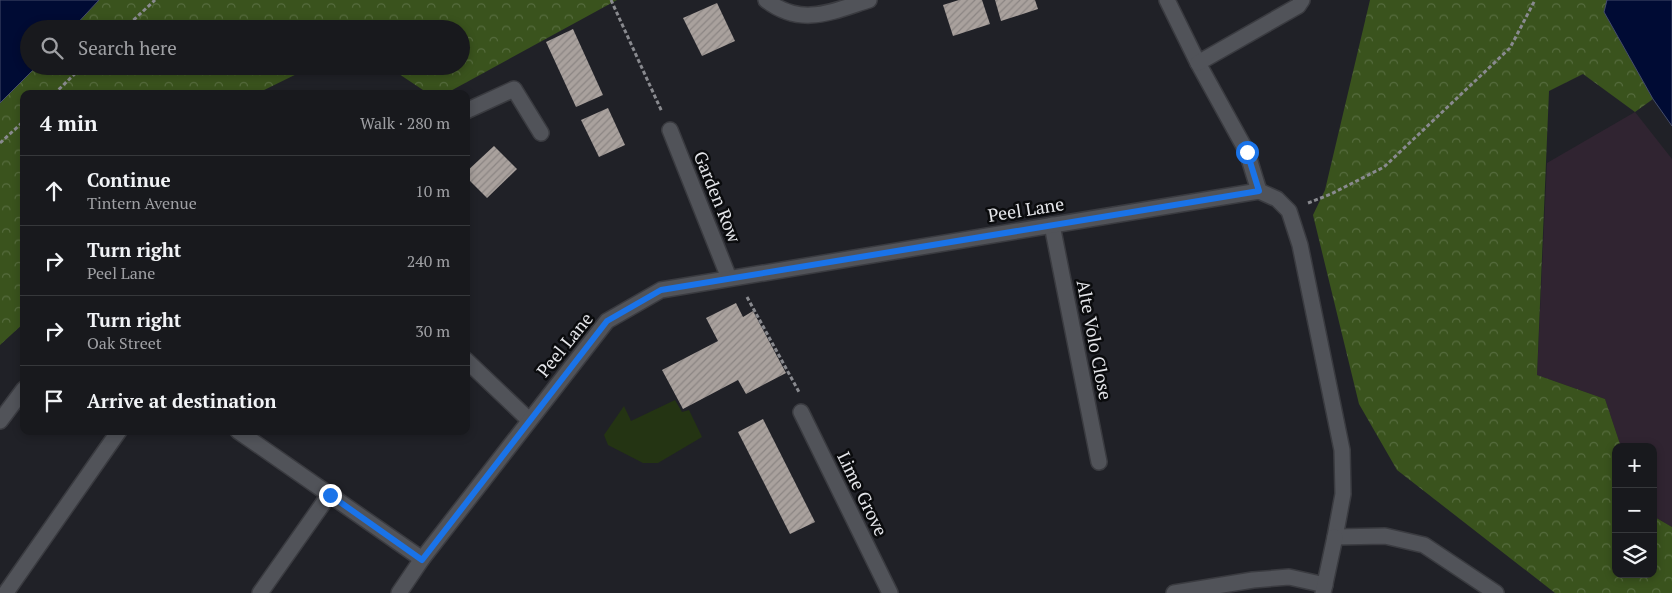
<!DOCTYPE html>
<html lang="en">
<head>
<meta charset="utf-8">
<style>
	:root { --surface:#18191d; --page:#25262a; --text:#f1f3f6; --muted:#9fa0a4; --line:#36383b }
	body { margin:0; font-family:"PT Serif",serif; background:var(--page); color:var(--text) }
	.controls { position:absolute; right:15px; bottom:15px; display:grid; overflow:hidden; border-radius:10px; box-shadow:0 2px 8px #0003 }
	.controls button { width:45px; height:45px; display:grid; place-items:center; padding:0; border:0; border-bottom:1px solid var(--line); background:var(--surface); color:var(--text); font:25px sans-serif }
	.stop { position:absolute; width:15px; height:15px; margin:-11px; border:4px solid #1a73e8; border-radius:50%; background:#fff }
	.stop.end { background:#1a73e8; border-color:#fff; box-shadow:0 1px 5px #0008 }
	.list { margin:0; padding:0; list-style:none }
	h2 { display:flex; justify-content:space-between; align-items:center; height:65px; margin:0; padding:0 20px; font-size:21px }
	h2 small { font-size:16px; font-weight:400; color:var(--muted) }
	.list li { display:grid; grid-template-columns:32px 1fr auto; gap:15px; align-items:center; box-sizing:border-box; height:70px; padding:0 20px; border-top:1px solid var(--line) }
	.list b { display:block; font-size:19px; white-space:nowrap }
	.list p { margin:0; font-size:16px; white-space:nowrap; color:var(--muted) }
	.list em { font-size:16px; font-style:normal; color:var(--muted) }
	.icon { flex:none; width:28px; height:28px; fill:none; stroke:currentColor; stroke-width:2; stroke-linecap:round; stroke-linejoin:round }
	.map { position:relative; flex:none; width:1672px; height:593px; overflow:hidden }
	.search { position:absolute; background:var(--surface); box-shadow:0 2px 8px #0003; left:20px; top:20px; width:450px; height:55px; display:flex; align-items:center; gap:12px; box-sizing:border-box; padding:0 18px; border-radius:28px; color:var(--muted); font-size:19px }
	.panel { position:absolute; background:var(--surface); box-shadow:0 2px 8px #0003; left:20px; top:90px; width:450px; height:345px; border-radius:10px }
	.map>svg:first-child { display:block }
	.industrial { fill:#302431 }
	.forest { fill:url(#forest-crowns) }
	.green { fill:#243413 }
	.water { fill:#000b34; stroke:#454d6b }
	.building { fill:url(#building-hatch) }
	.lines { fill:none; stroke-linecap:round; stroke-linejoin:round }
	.minor-casing { stroke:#3a3b40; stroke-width:18 }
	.path { stroke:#898a8f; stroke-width:3; stroke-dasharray:4 2.5; stroke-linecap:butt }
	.minor { stroke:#515359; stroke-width:15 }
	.route { stroke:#1a73e8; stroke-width:6 }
	.labels { text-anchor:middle; stroke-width:5; stroke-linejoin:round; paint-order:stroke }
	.street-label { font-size:18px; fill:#e5e6ea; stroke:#0a0b0d }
</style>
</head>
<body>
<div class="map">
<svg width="1672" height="593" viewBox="0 0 1672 593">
	<defs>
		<pattern id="forest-crowns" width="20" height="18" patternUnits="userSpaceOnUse" patternTransform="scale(1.25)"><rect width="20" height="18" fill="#3a531d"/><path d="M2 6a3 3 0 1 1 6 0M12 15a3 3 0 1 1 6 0" fill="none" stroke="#566c3e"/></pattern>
		<pattern id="building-hatch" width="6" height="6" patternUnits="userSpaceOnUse" patternTransform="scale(1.25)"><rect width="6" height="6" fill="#a9a19d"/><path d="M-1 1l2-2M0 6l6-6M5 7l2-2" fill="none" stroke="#8b8583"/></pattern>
	</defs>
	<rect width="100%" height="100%" fill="#202127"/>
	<polygon class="industrial" points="1635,112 1672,159 1672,527 1653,516 1653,447 1621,447 1605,399 1537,375 1547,163"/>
	<g class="forest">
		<polygon points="99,0 617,0 445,94 429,94 387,66 461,66 461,29 72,29"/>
		<polygon points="1370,0 1607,0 1604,12 1653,99 1635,112 1583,74 1549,91 1537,375 1605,399 1621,447 1616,447 1616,574 1653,574 1653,516 1672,527 1672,593 1555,593 1397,470 1359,404 1313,215 1325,190"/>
		<polygon points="37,66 313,66 256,94 24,94 24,323 0,345 0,103"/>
	</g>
	<polygon class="green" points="675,400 682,412 689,410 702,437 658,463 643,463 608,445 604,435 624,406 631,421"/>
	<g class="water">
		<polygon points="0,0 99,0 72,29 29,29 29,66 37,66 0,103"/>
		<polygon points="1607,0 1672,0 1672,126 1653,99 1604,12"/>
	</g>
	<g class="building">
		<polygon points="959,0 982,0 990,24 953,36 943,5"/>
		<polygon points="995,0 1035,0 1038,9 1001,21"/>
		<polygon points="717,3 735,41 702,56 683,18"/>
		<polygon points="573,29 603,95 576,107 546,42"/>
		<polygon points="608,108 625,145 599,157 581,120"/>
		<polygon points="494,146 517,169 487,198 466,177 466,172"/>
		<polygon points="736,303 743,317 753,311 786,373 746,394 738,380 683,409 662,370 718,341 706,318"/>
		<polygon points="763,419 815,522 790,534 738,432"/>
	</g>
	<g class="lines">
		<defs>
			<g id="minor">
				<path d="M 766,0 C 801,27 831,12 869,0"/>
				<polyline points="1167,0 1198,63 1247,152 1259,191"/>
				<polyline points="1198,63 1298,6 1302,0"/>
				<polyline points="466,111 514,89 541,133"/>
				<polyline points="670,130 729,278"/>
				<polyline points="1052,225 1099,462"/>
				<polyline points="466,360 529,420"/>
				<polyline points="801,412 890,593"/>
				<polyline points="0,421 24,389"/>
				<polyline points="238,431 422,559"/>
				<polyline points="7,591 119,431"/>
				<polyline points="260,593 329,495"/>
				<polyline points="399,593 422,559 607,321 661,290 1259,191 1277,199 1289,211 1300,245 1342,450 1343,494 1335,537 1385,536 1424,545 1496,593"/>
				<polyline points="1174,593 1253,580 1289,577 1325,585"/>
				<polyline points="1323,593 1335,537"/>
			</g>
		</defs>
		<use href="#minor" class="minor-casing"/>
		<g class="path">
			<polyline points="611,0 662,112"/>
			<polyline points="124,29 155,0"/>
			<polyline points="54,94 83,66"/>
			<polyline points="0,143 24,121"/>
			<polyline points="1308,203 1331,194 1384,167 1510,48 1535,0"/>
			<polyline points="747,297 799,392"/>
		</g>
		<use href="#minor" class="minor"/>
	</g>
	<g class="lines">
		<polyline class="route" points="330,495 422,560 607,321 661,290 1259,191 1247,152"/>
	</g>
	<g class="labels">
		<g class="street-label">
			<text transform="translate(717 197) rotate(68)" y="6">Garden Row</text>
			<text transform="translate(1026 210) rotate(-9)" y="6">Peel Lane</text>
			<text transform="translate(1094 340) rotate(79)" y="6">Alte Volo Close</text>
			<text transform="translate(565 345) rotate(-51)" y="6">Peel Lane</text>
			<text transform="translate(862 494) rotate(64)" y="6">Lime Grove</text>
		</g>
	</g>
</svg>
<div class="controls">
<button>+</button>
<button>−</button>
<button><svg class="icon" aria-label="layers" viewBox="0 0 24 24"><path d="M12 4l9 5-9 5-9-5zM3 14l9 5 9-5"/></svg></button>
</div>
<div class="stop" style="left:1247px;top:152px"></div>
<div class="stop end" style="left:330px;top:495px"></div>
<div class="search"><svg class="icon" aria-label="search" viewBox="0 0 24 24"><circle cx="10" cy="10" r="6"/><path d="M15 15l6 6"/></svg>Search here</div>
<section class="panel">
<h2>4 min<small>Walk · 280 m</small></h2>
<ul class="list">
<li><svg class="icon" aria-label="ahead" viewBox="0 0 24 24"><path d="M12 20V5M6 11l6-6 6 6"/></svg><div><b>Continue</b><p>Tintern Avenue</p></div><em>10 m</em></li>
<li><svg class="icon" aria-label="right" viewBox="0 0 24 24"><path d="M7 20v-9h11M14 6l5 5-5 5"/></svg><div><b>Turn right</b><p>Peel Lane</p></div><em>240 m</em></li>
<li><svg class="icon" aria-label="right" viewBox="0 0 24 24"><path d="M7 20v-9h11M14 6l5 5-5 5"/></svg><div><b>Turn right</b><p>Oak Street</p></div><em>30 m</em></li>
<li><svg class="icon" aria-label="arrive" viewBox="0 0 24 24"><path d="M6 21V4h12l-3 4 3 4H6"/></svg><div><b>Arrive at destination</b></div></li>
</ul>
</section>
</div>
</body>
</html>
